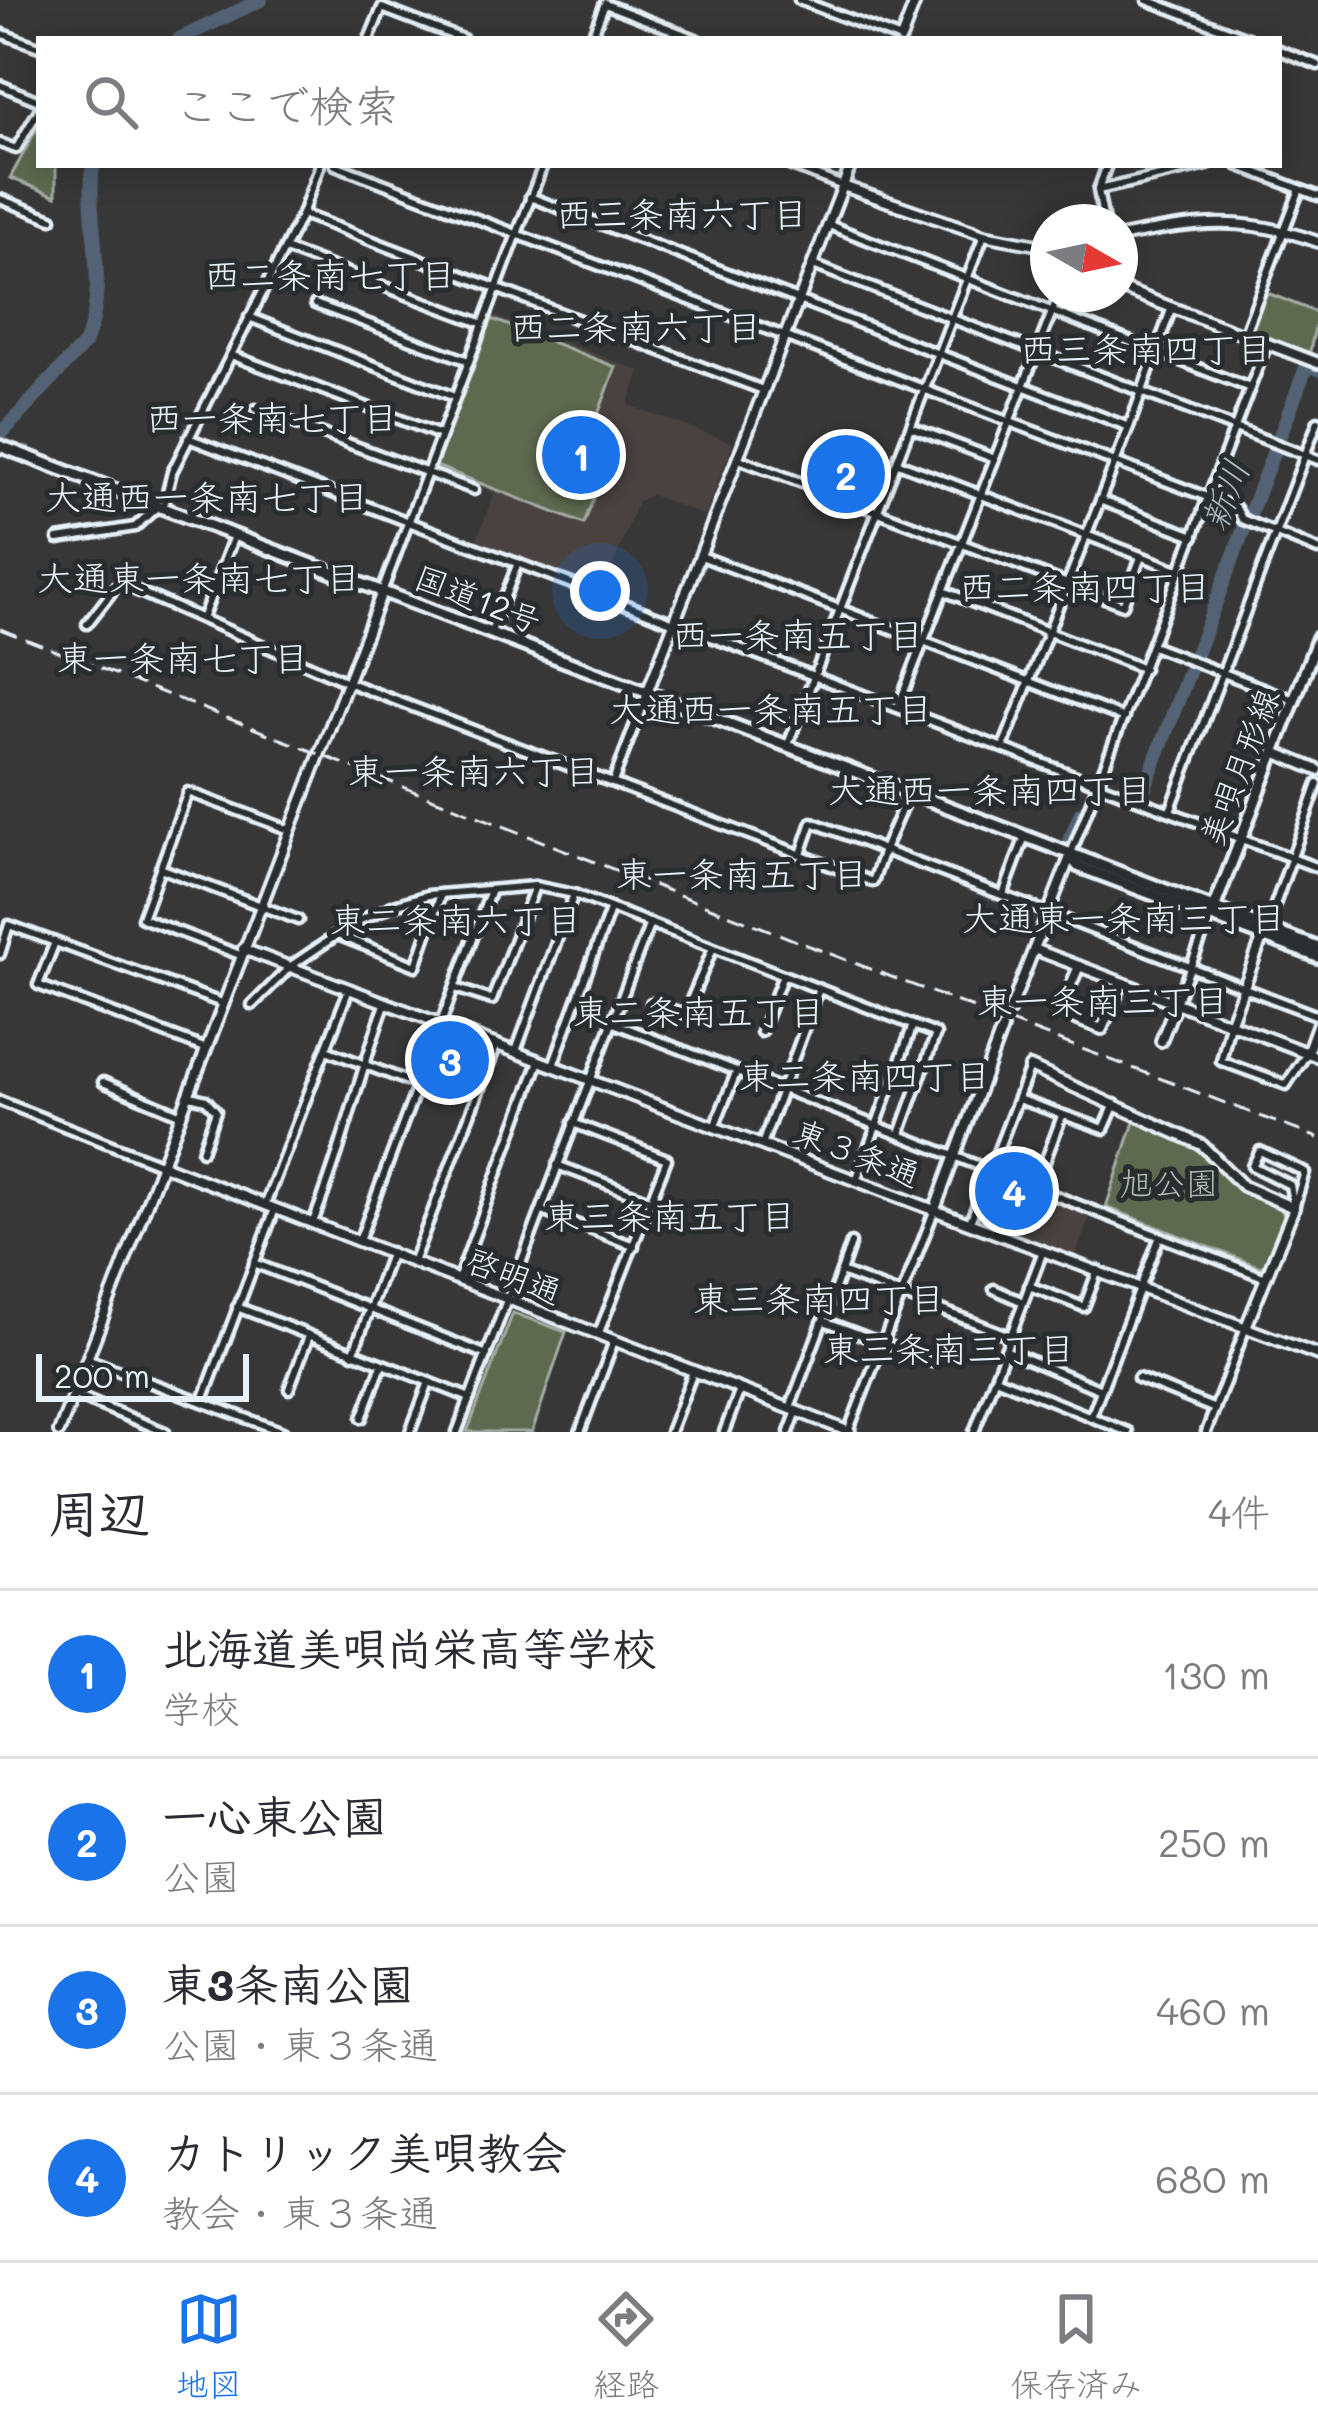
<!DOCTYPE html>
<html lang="ja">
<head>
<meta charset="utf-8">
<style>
	:root { --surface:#fff; --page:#f7f7f7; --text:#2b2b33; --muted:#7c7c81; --line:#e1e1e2; --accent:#1a73e8 }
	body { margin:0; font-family:Mali,"Klee One",sans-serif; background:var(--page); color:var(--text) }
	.compass { position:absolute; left:1030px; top:204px; width:108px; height:108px; border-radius:50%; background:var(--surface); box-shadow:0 6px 30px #0003; rotate:99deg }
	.scale { position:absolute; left:36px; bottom:30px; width:213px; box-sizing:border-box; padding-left:12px; border:6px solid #e8f1f8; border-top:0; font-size:33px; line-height:42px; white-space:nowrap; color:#e8f1f8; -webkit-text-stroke:9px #2a2d2e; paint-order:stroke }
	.you { position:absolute; left:600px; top:591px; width:42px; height:42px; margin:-30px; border:9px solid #fff; border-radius:50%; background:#1a73e8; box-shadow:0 0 0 18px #1a73e833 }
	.badge { display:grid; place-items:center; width:78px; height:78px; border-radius:50%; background:var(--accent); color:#fff; font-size:39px; font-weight:700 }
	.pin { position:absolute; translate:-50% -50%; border:6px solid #fff; box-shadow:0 3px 12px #0006 }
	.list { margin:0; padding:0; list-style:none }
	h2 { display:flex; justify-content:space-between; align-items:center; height:156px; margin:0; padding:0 48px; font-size:51px }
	h2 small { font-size:39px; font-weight:400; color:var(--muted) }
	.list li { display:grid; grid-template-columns:78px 1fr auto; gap:36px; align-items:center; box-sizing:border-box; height:168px; padding:0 48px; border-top:3px solid var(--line) }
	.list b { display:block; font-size:45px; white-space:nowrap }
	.list p { margin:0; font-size:39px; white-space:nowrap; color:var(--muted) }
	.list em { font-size:39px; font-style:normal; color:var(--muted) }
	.icon { flex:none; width:66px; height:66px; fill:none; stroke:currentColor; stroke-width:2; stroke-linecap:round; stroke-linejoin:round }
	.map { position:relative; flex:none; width:1318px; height:1432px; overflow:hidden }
	.search { position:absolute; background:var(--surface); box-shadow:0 6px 30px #0003; left:36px; right:36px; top:36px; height:132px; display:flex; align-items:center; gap:30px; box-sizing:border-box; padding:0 42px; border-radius:0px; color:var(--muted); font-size:45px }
	.sheet { height:828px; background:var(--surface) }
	nav { display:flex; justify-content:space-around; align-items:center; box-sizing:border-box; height:168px; border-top:3px solid var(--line); background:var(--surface); font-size:33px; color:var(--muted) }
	nav a { display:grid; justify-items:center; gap:6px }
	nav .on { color:var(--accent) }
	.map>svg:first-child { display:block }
	.built { fill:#484241 }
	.green { fill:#5f6950; stroke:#a4ada4; stroke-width:3 }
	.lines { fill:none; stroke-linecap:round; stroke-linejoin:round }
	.river { stroke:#526474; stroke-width:14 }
	.minor-casing { stroke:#e8f1f8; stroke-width:15 }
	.tertiary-casing { stroke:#e8f1f8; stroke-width:16 }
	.secondary-casing { stroke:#e8f1f8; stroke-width:16 }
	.primary-casing { stroke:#e8f1f8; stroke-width:18 }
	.trunk-casing { stroke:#e8f1f8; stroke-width:18 }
	.minor { stroke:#2a2d2e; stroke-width:6 }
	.tertiary { stroke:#2a2d2e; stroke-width:8 }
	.secondary { stroke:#2a2d2e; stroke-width:8 }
	.primary { stroke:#2a2d2e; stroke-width:9 }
	.trunk { stroke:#2a2d2e; stroke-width:9 }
	.rail { stroke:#e8f1f8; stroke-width:3; stroke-dasharray:18 9; stroke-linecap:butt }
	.labels { text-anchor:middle; stroke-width:10; stroke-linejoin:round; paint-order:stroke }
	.street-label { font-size:33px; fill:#e8f1f8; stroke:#2a2d2e }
	.park-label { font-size:33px; fill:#b1bbb5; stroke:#2a2d2e }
	.neighbourhood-label { font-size:36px; fill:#e8f1f8; stroke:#2a2d2e }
	.water-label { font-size:36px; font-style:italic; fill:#acb9c3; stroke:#2a2d2e }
</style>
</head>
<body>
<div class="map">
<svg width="1318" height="1432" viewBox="0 0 1318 1432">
	<rect width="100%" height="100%" fill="#383737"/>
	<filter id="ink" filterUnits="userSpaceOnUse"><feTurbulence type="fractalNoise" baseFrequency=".00833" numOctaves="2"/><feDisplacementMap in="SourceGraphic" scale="24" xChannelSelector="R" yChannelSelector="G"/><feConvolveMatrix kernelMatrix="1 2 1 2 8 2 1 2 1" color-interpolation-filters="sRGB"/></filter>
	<g filter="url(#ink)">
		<g class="built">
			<polygon points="490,314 640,371 628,405 733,443 705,516 652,495 638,501 604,588 476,542 494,493 430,468"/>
			<polygon points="1000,1177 1092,1212 1074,1258 983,1223"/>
		</g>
		<g class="green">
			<polygon points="39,125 39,165 56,165 56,196 10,178"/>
			<polygon points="1265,292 1318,313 1309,356 1250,333"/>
			<polygon points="492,319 616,367 589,438 612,448 584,524 436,466"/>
			<polygon points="839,448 869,461 853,500 822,488"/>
			<polygon points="442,1035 473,1047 458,1085 427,1073"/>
			<polygon points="1135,1119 1196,1148 1242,1192 1281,1209 1284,1216 1265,1265 1260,1267 1106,1207"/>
			<polygon points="513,1313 566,1332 532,1432 467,1432"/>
		</g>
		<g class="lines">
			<g class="river">
				<polyline points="179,39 261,0"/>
				<path d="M 0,435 L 85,343 C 111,285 85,226 93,165"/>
				<polyline points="1143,792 1307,365 1318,369"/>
				<polyline points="1070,839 1081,813"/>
			</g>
			<defs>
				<g id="minor">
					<polyline points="799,0 901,39"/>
					<polyline points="1147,0 1250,39"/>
					<polyline points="605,4 696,39"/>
					<polyline points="0,33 39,47"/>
					<polyline points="369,39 382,8 463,39"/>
					<polyline points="591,39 605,3"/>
					<polyline points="1279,50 1318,65"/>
					<polyline points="0,85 39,101"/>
					<polyline points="0,143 16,149 39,110"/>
					<polyline points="335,165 1236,508 1242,519 1318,550"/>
					<polyline points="789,165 843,186"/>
					<polyline points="1237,165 1318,196"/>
					<polyline points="1098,190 1107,165"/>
					<polyline points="530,197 1129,427 1172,307"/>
					<polyline points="0,199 52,219"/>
					<polyline points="302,214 763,390"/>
					<polyline points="1104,222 1098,190 1208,165"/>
					<polyline points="829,225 1250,388"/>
					<polyline points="285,249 481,323"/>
					<polyline points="813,265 1318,460"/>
					<polyline points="315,304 466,360"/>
					<polyline points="249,317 452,396"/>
					<polyline points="1244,335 1300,189"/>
					<polyline points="231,355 438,434"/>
					<polyline points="256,409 474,490"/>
					<polyline points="911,427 995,459"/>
					<polyline points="188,438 1318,868"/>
					<polyline points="739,459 1123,605 1141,557"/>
					<polyline points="898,463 1180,571"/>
					<polyline points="1102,501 1194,536"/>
					<polyline points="163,508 172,472 302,214 320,165"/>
					<polyline points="234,536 202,619 347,682 873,882 884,850 1318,1016"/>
					<polyline points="58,539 135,527 158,506"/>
					<polyline points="701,556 1124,718"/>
					<polyline points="943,591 1144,669"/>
					<polyline points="382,592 543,165"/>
					<polyline points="87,624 119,583 202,619"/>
					<polyline points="491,632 518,563"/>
					<polyline points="1152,646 1294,700"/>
					<polyline points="898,707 1059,294"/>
					<polyline points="787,747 984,235"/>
					<polyline points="1003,747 1129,427"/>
					<polyline points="613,782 647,693"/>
					<polyline points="1170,811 1318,421"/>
					<polyline points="801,854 812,822 884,850 908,794"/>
					<polyline points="1070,856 1267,344"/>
					<polyline points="160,868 298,920"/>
					<polyline points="1003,895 1024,839"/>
					<polyline points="1267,927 1318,784"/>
					<polyline points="340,936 416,966 441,894"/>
					<polyline points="0,954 9,925 55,942"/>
					<polyline points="240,955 142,918 188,792 287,829"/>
					<polyline points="455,988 492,1000 535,886"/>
					<polyline points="651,1003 685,1014 713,948"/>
					<polyline points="1176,1003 1210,918"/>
					<polyline points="252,1005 291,966 356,922 394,905 428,895 535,886 574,894 936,1034 900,1134"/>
					<polyline points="611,1022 1266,1278"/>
					<polyline points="1230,1024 1221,1061 1286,1085 1307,1053"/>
					<polyline points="761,1032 783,975"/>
					<polyline points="204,1048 38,985 55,942 222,1003"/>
					<polyline points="326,1050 418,1085"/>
					<polyline points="516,1051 574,894"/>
					<polyline points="553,1065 610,910"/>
					<polyline points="103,1082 179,1114"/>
					<polyline points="190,1096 206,1100 216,1111 202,1151"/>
					<polyline points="1018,1099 1104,1129 1115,1104"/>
					<polyline points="0,1101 160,1164"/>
					<polyline points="573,1123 667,1159 598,1335"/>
					<polyline points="715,1125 736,1073"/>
					<polyline points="763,1142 819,989"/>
					<polygon points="1260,1151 1305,1172 1294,1208 1290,1185 1252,1166"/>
					<polyline points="557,1165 652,1201"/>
					<polyline points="857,1178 913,1025"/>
					<polyline points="1036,1186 1062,1116"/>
					<polyline points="265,1205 349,989"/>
					<polyline points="542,1211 634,1246"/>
					<path d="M 313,1222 C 343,1149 358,1075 386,1002"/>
					<polyline points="970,1222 1030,1067"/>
					<polyline points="359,1241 491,890"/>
					<polyline points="413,1262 497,1044"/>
					<polyline points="254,1263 487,1355"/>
					<polyline points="841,1272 851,1243"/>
					<polyline points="458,1280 539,1061"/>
					<polyline points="1029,1286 1084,1307 1098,1270"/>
					<polyline points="994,1289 1023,1302"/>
					<polyline points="237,1307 470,1398"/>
					<polyline points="824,1321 932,1362"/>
					<polyline points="1005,1350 1101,1390"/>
					<polyline points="353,1354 391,1252"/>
					<polyline points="87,1359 283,1432"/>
					<polyline points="995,1378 1128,1432"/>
					<polyline points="1138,1378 1215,1409"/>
					<polyline points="289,1389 309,1336"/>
					<polyline points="74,1395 165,1432"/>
					<polyline points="203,1400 275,1209"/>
					<polyline points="790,1408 841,1272 1010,1336"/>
					<polyline points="1091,1417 1160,1236"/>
					<polyline points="362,1418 382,1365"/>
					<polyline points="410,1432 429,1382"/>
					<polyline points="457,1432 650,923"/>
					<polyline points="580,1432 614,1341"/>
					<polyline points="670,1432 693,1372"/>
					<polyline points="724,1432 740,1390"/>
					<polyline points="789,1432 797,1411"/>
					<polyline points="848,1432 935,1209"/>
					<polyline points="974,1432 1043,1251"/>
					<polyline points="1206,1432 1246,1327"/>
				</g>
				<g id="tertiary">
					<polyline points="901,39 916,0"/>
					<polyline points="843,186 984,235 1048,247"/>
					<path d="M 1120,237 C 1195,222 1245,215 1318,242"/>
					<polyline points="1120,288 1318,363"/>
					<polyline points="647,693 851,165"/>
					<polyline points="1274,752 1318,770"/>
					<polyline points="243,949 1318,1355"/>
					<polyline points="1034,949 1318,1057"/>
					<polyline points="1079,966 1059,1013 1102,1029 1122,983"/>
					<polyline points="1010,1010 1070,857"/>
					<polyline points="1230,1024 1263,936"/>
					<polyline points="1161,1041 1176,1003"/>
					<polyline points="1030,1067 1202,1145 1243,1186 1294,1208 1246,1327"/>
					<polyline points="160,1164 850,1432"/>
					<polyline points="935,1209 1002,1029"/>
					<polyline points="59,1432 382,592"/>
				</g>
				<polyline id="secondary" points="1307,1053 1318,1023"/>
				<polyline id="primary" points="1213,911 1318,638"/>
				<g id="trunk">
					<polyline points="0,446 1318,948"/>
					<polyline points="1070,857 1078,866 1318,957"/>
				</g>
			</defs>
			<use href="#minor" class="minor-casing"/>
			<use href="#tertiary" class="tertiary-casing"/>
			<use href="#secondary" class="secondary-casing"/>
			<use href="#primary" class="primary-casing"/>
			<use href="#trunk" class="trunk-casing"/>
			<use href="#minor" class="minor"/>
			<use href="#tertiary" class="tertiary"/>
			<use href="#secondary" class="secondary"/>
			<use href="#primary" class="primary"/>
			<use href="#trunk" class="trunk"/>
			<polyline class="rail" points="0,629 812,947 1318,1138"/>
		</g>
	</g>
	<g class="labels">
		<g class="street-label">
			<text transform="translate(478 599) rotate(21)" y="12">国道12号</text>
			<text transform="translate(1239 767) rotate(-69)" y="12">美唄月形線</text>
			<text transform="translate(857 1153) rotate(21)" y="12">東３条通</text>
			<text transform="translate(514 1276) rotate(21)" y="12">啓明通</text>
		</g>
		<g class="park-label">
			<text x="1169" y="1195">旭公園</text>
		</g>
		<g class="neighbourhood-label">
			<text x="682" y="227">西三条南六丁目</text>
			<text x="330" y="288">西二条南七丁目</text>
			<text x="636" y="340">西二条南六丁目</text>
			<text x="1146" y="362">西三条南四丁目</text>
			<text x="272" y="431">西一条南七丁目</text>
			<text x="207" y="510">大通西一条南七丁目</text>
			<text x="199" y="591">大通東一条南七丁目</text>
			<text x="1085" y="600">西二条南四丁目</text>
			<text x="798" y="648">西一条南五丁目</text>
			<text x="183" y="671">東一条南七丁目</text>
			<text x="771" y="722">大通西一条南五丁目</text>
			<text x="474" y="784">東一条南六丁目</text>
			<text x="990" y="803">大通西一条南四丁目</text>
			<text x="742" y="887">東一条南五丁目</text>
			<text x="1124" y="931">大通東一条南三丁目</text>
			<text x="456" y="933">東二条南六丁目</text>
			<text x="1103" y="1014">東一条南三丁目</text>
			<text x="699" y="1025">東二条南五丁目</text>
			<text x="865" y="1089">東二条南四丁目</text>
			<text x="670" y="1229">東三条南五丁目</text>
			<text x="819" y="1312">東三条南四丁目</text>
			<text x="949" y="1362">東三条南三丁目</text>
		</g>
		<g class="water-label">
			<text transform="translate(1225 495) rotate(-69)" y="13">新川</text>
		</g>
	</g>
</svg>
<svg class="compass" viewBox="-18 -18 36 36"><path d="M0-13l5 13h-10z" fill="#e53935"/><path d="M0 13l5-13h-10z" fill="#7c7c81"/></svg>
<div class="scale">200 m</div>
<div class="you"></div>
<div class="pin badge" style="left:581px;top:455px">1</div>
<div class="pin badge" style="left:846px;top:474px">2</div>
<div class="pin badge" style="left:450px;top:1060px">3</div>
<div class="pin badge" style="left:1014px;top:1191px">4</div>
<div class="search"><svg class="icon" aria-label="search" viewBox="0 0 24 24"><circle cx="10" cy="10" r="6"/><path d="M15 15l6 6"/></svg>ここで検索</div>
</div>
<section class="sheet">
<h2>周辺<small>4件</small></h2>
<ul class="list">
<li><span class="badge">1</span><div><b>北海道美唄尚栄高等学校</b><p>学校</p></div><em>130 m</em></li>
<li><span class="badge">2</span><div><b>一心東公園</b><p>公園</p></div><em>250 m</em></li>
<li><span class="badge">3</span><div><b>東3条南公園</b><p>公園 · 東３条通</p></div><em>460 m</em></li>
<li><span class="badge">4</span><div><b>カトリック美唄教会</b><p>教会 · 東３条通</p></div><em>680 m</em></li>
</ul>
</section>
<nav>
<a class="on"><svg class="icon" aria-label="map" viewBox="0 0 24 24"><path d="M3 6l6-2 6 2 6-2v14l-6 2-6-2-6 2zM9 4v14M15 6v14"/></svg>地図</a>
<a><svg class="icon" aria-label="directions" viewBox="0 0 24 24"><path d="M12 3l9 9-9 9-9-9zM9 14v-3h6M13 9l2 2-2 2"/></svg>経路</a>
<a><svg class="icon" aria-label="saved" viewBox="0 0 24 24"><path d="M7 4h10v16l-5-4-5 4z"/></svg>保存済み</a>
</nav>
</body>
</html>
